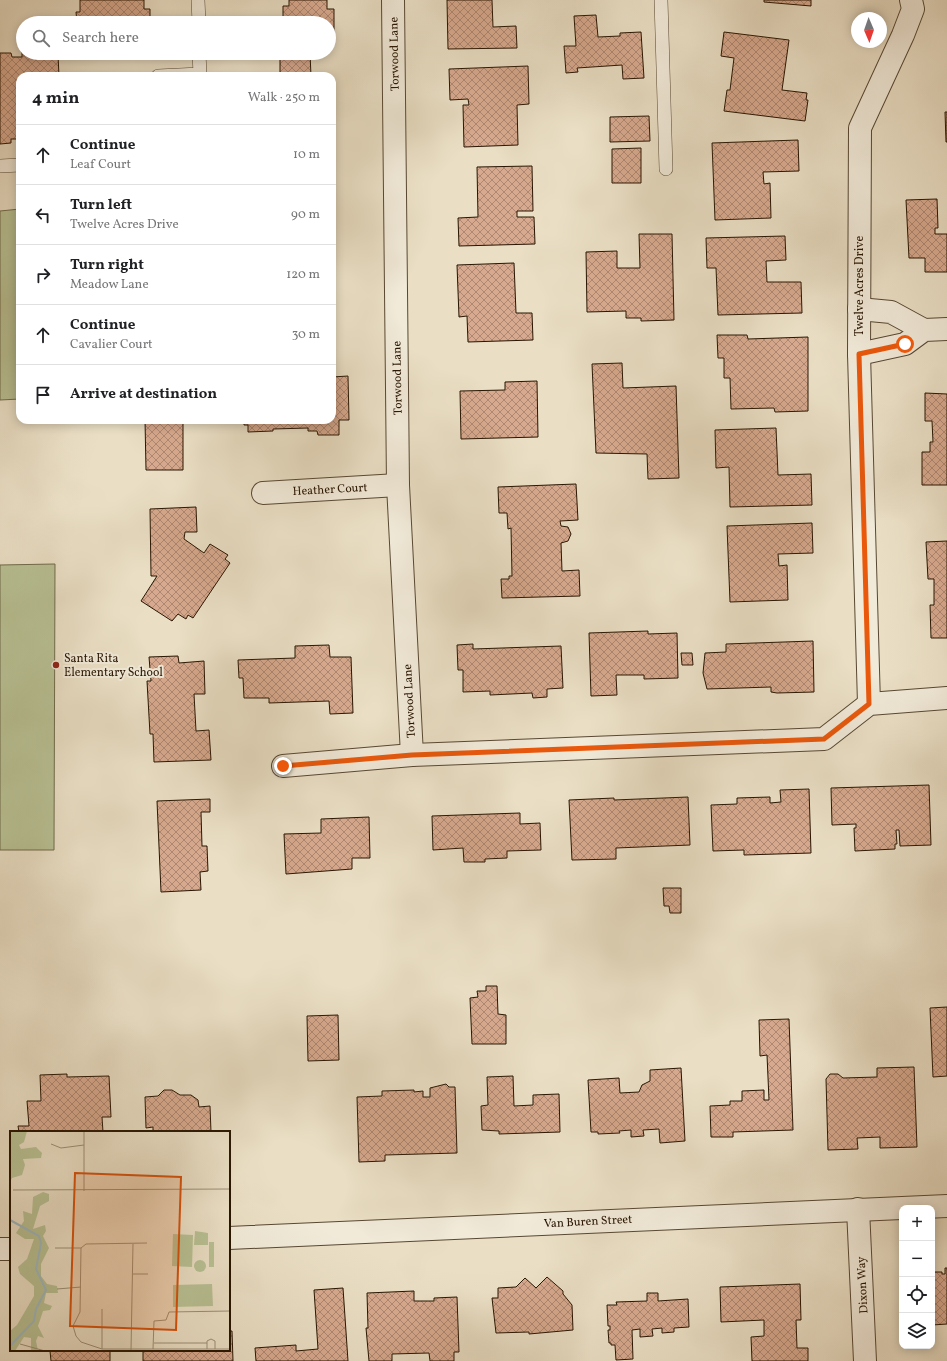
<!DOCTYPE html>
<html lang="en">
<head>
<meta charset="utf-8">
<style>
	:root { --surface:#fff; --page:#f6f6f6; --text:#202124; --muted:#757577; --line:#e0e0e0 }
	body { margin:0; font-family:Vollkorn,serif; background:var(--page); color:var(--text) }
	.controls { position:absolute; right:12px; bottom:12px; display:grid; overflow:hidden; border-radius:8px; box-shadow:0 2px 10px #0003 }
	.controls button { width:36px; height:36px; display:grid; place-items:center; padding:0; border:0; border-bottom:1px solid var(--line); background:var(--surface); color:var(--text); font:20px sans-serif }
	.compass { position:absolute; left:851px; top:12px; width:36px; height:36px; border-radius:50%; background:var(--surface); box-shadow:0 2px 10px #0003; rotate:178deg }
	.stop { position:absolute; width:12px; height:12px; margin:-9px; border:3px solid #ea580c; border-radius:50%; background:#fff }
	.stop.end { background:#ea580c; border-color:#fff; box-shadow:0 1px 4px #0008 }
	.list { margin:0; padding:0; list-style:none }
	h2 { display:flex; justify-content:space-between; align-items:center; height:52px; margin:0; padding:0 16px; font-size:17px }
	h2 small { font-size:13px; font-weight:400; color:var(--muted) }
	.list li { display:grid; grid-template-columns:26px 1fr auto; gap:12px; align-items:center; box-sizing:border-box; height:60px; padding:0 16px; border-top:1px solid var(--line) }
	.list b { display:block; font-size:15px; white-space:nowrap }
	.list p { margin:0; font-size:13px; white-space:nowrap; color:var(--muted) }
	.list em { font-size:13px; font-style:normal; color:var(--muted) }
	.icon { flex:none; width:22px; height:22px; fill:none; stroke:currentColor; stroke-width:2; stroke-linecap:round; stroke-linejoin:round }
	.map { position:relative; flex:none; width:947px; height:1361px; overflow:hidden }
	.search { position:absolute; background:var(--surface); box-shadow:0 2px 10px #0003; left:16px; top:16px; width:320px; height:44px; display:flex; align-items:center; gap:10px; box-sizing:border-box; padding:0 14px; border-radius:22px; color:var(--muted); font-size:15px }
	.panel { position:absolute; background:var(--surface); box-shadow:0 2px 10px #0003; left:16px; top:72px; width:320px; height:352px; border-radius:12px }
	.map>svg:first-child { display:block }
	.green { fill:#b8c194; stroke:#706b4b }
	.building { fill:url(#building-cross-hatch); stroke:#281502 }
	.lines { fill:none; stroke-linecap:round; stroke-linejoin:round }
	.service-casing { stroke:#584833; stroke-width:14 }
	.minor-casing { stroke:#584833; stroke-width:24 }
	.service { stroke:#f1ead9; stroke-width:13 }
	.minor { stroke:#f1ead9; stroke-width:22 }
	.route { stroke:#ea580c; stroke-width:5 }
	.poi-dot { fill:#8f2418; stroke:#f1ead9; stroke-width:1.5 }
	.labels { text-anchor:middle; stroke-width:4; stroke-linejoin:round; paint-order:stroke }
	.street-label { font-size:12px; fill:#281502; stroke:#f1ead9 }
	.poi-label { font-size:12px; fill:#281502; stroke:#f1ead9; text-anchor:start }
	.inset-river { fill:none; stroke:#9eb9c0; stroke-width:2 }
	.inset-road { fill:none; stroke:#9c8e77; stroke-width:1 }
	.view { fill:#d5520b; fill-opacity:0.15; stroke:#d5520b; stroke-width:2 }
	.inset-edge { fill:none; stroke:#281502; stroke-width:2 }
</style>
</head>
<body>
<div class="map">
<svg width="947" height="1361" viewBox="0 0 947 1361">
	<defs>
		<pattern id="building-cross-hatch" width="8" height="8" patternUnits="userSpaceOnUse"><rect width="8" height="8" fill="#d7a98e"/><path d="M0 0l8 8M0 8l8-8" fill="none" stroke="#ae8872"/></pattern>
	</defs>
	<rect width="100%" height="100%" fill="#eadfc5"/>
	<filter id="stains"><feTurbulence type="fractalNoise" baseFrequency=".005" numOctaves="4"/><feColorMatrix values="0 0 0 0 .2 0 0 0 0 .09 0 0 0 0 .02 0 0 0 .5 -.17"/></filter>
	<radialGradient id="worn" r=".72"><stop offset=".6" stop-color="#630" stop-opacity="0"/><stop offset="1" stop-color="#630" stop-opacity=".3"/></radialGradient>
	<g class="green">
		<polygon points="20,209 20,399 0,400 0,211"/>
		<polygon points="55,564 54,850 0,850 0,565"/>
	</g>
	<g class="building">
		<polygon points="80,0 144,0 144,9 150,9 150,23 77,23 76,12 80,12"/>
		<polygon points="289,0 327,0 327,9 334,9 334,37 329,37 329,23 283,23 283,6 289,6"/>
		<polygon points="447,0 492,0 493,27 516,26 517,48 448,49"/>
		<polygon points="764,0 811,0 811,6 764,2"/>
		<polygon points="596,15 598,37 620,36 620,33 641,32 644,78 623,79 622,65 577,68 578,72 566,73 564,46 576,46 574,16"/>
		<polygon points="724,32 789,40 782,90 807,93 806,100 808,100 805,121 724,111 727,90 730,90 734,58 721,56"/>
		<polygon points="22,52 43,53 43,56 58,55 59,76 20,76 20,139 11,139 11,143 0,144 0,53 11,53 12,57 22,57"/>
		<polygon points="280,53 310,53 311,76 280,76"/>
		<polygon points="528,66 529,104 517,105 518,145 464,147 463,105 469,105 468,99 450,100 449,69"/>
		<polygon points="945,112 947,112 947,142 946,142"/>
		<polygon points="649,116 650,141 610,142 610,117"/>
		<polygon points="798,140 799,171 763,172 764,184 770,183 771,218 715,220 712,143"/>
		<polygon points="641,148 641,183 612,183 612,149"/>
		<polygon points="532,166 533,211 517,211 517,217 534,217 535,244 459,246 458,218 478,217 477,167"/>
		<polygon points="332,191 334,247 332,247"/>
		<polygon points="937,199 938,228 935,228 935,234 947,234 947,272 925,272 925,258 909,258 906,200"/>
		<polygon points="639,234 672,234 674,320 641,321 641,318 626,318 626,311 587,312 586,252 617,251 617,268 640,268"/>
		<polygon points="785,236 786,260 766,261 767,282 801,282 802,313 718,315 716,268 707,268 706,238"/>
		<polygon points="514,263 516,313 532,313 533,340 468,342 467,316 459,317 457,265"/>
		<polygon points="717,335 747,335 748,339 808,337 808,411 775,412 774,408 731,409 730,378 724,378 724,358 718,358"/>
		<polygon points="622,363 623,388 676,386 679,478 648,479 647,454 596,453 592,364"/>
		<polygon points="348,376 349,420 339,420 339,435 318,435 317,431 308,431 308,428 273,429 273,431 248,432 248,425 244,425 244,420 332,420 332,377"/>
		<polygon points="537,381 538,437 461,439 460,391 505,390 505,382"/>
		<polygon points="925,393 947,394 947,485 922,485 922,452 930,452 930,442 933,442 932,421 925,421"/>
		<polygon points="145,420 183,420 183,470 146,470"/>
		<polygon points="776,428 778,475 811,474 812,505 730,507 729,467 716,468 715,430"/>
		<polygon points="576,484 578,520 560,521 561,526 568,527 571,534 568,541 561,543 562,571 579,570 580,596 502,598 501,579 509,579 509,576 512,576 511,528 508,529 507,513 499,513 498,487"/>
		<polygon points="196,507 197,532 185,532 184,539 204,553 210,544 228,555 225,559 230,563 193,618 188,615 186,619 178,614 172,621 141,601 157,576 151,576 150,509"/>
		<polygon points="812,523 813,553 778,554 779,566 787,565 788,600 730,602 727,526"/>
		<polygon points="947,541 947,638 931,638 930,605 934,605 934,579 928,579 926,542"/>
		<polygon points="648,631 648,634 677,633 678,678 644,679 644,675 616,675 617,695 591,696 589,633"/>
		<polygon points="813,641 814,692 777,693 771,692 771,687 707,689 703,673 705,653 726,652 726,644"/>
		<polygon points="473,644 473,649 561,646 563,688 547,689 547,697 533,698 532,693 490,695 490,691 463,692 463,670 458,670 457,645"/>
		<polygon points="329,645 330,657 351,657 353,713 330,714 329,701 269,703 269,698 244,698 243,678 239,678 238,660 295,658 295,646"/>
		<polygon points="681,653 692,653 693,665 682,665"/>
		<polygon points="178,656 179,663 204,661 205,694 194,694 196,731 209,730 211,760 154,762 153,734 150,734 147,681 151,681 149,657"/>
		<polygon points="929,785 931,845 900,846 899,830 896,830 897,844 895,844 895,849 855,851 854,828 856,828 856,824 832,825 831,788"/>
		<polygon points="809,789 811,853 744,855 744,850 713,851 711,805 737,804 737,798 770,797 770,803 781,802 780,790"/>
		<polygon points="688,797 690,845 616,848 616,859 572,860 569,800 614,798 614,800"/>
		<polygon points="210,799 210,812 201,812 202,846 207,846 208,871 200,872 201,890 161,892 157,801"/>
		<polygon points="520,813 520,824 540,823 541,850 507,851 507,858 485,859 485,862 464,862 463,848 433,850 432,816"/>
		<polygon points="369,817 370,858 352,858 352,869 286,874 284,834 321,833 321,819"/>
		<polygon points="663,888 681,888 681,913 670,913 669,906 664,906"/>
		<polygon points="486,986 497,986 498,1014 506,1015 506,1044 472,1044 470,998 478,997 477,991 486,991"/>
		<polygon points="947,1007 947,1076 933,1077 930,1008"/>
		<polygon points="338,1015 339,1060 308,1061 307,1016"/>
		<polygon points="789,1019 793,1130 733,1132 733,1137 711,1137 710,1106 730,1105 730,1101 742,1101 742,1091 764,1090 764,1100 769,1100 767,1055 760,1056 759,1020"/>
		<polygon points="914,1067 917,1147 880,1148 880,1137 857,1138 858,1149 828,1150 826,1079 830,1074 838,1074 843,1078 877,1077 877,1068"/>
		<polygon points="681,1068 685,1141 660,1143 659,1129 643,1130 644,1136 631,1137 631,1130 619,1131 620,1133 598,1134 598,1132 591,1132 588,1080 619,1078 620,1093 639,1092 642,1085 650,1081 650,1070"/>
		<polygon points="67,1074 67,1077 109,1076 111,1117 102,1117 103,1132 19,1132 18,1126 29,1126 27,1101 41,1101 40,1075"/>
		<polygon points="513,1076 514,1106 533,1105 533,1095 559,1094 560,1132 499,1134 499,1131 482,1130 481,1106 488,1105 487,1077"/>
		<polygon points="446,1084 449,1087 455,1087 457,1153 385,1155 385,1161 359,1162 357,1097 382,1096 382,1091 414,1090 414,1092 423,1091 423,1097 430,1097 430,1088"/>
		<polygon points="164,1090 172,1090 180,1095 191,1095 198,1100 199,1107 210,1106 211,1132 153,1132 153,1127 146,1128 145,1097 158,1096"/>
		<polygon points="945,1268 947,1268 947,1324 932,1325 932,1274 934,1274 934,1272 942,1272 942,1274 945,1274"/>
		<polygon points="547,1277 563,1291 563,1294 572,1305 573,1330 529,1334 529,1332 496,1333 492,1298 498,1298 498,1288 516,1287 525,1278 536,1288"/>
		<polygon points="800,1284 801,1320 796,1320 797,1348 808,1348 808,1361 752,1361 751,1337 764,1336 764,1320 721,1322 720,1287"/>
		<polygon points="343,1288 348,1361 256,1361 255,1348 296,1345 296,1351 318,1349 314,1290"/>
		<polygon points="414,1291 414,1301 434,1301 434,1298 457,1297 459,1352 454,1352 454,1361 430,1361 429,1353 392,1354 392,1361 369,1361 366,1328 368,1328 367,1293"/>
		<polygon points="647,1293 658,1293 658,1301 688,1299 689,1327 674,1328 674,1332 662,1333 662,1328 652,1329 653,1336 640,1337 640,1329 632,1330 633,1359 616,1360 615,1345 611,1345 611,1343 609,1343 608,1330 610,1330 610,1326 608,1326 607,1305 617,1305 616,1302 647,1301"/>
		<polygon points="229,1331 232,1331 233,1361 143,1361 143,1350 229,1350"/>
		<polygon points="73,1350 110,1350 110,1361 51,1361 50,1351"/>
	</g>
	<g class="lines">
		<defs>
			<g id="service">
				<polyline points="198,0 199,23"/>
				<polyline points="661,0 666,169"/>
				<polyline points="158,76 200,74 199,53"/>
				<polyline points="0,166 20,165"/>
			</g>
			<g id="minor">
				<polyline points="393,0 398,485 412,755"/>
				<polyline points="859,309 891,312 924,330"/>
				<polyline points="859,354 905,344 924,330 947,329"/>
				<polyline points="263,493 398,485"/>
				<polyline points="869,704 859,354 860,128 903,35 913,9 911,0"/>
				<polyline points="283,766 412,755 824,739 869,704 947,698"/>
				<polyline points="858,1209 865,1361"/>
				<polyline points="229,1238 947,1206"/>
				<polyline points="0,1249 11,1249"/>
			</g>
		</defs>
		<use href="#service" class="service-casing"/>
		<use href="#minor" class="minor-casing"/>
		<use href="#service" class="service"/>
		<use href="#minor" class="minor"/>
	</g>
	<g class="lines">
		<polyline class="route" points="283,766 412,755 824,739 869,704 859,354 905,344"/>
	</g>
	<circle class="poi-dot" cx="56" cy="665" r="4"/>
	<g class="labels">
		<g class="street-label">
			<text transform="translate(394 54) rotate(-91)" y="4">Torwood Lane</text>
			<text transform="translate(859 286) rotate(-90)" y="4">Twelve Acres Drive</text>
			<text transform="translate(397 378) rotate(-91)" y="4">Torwood Lane</text>
			<text transform="translate(330 489) rotate(-3)" y="4">Heather Court</text>
			<text transform="translate(409 701) rotate(-93)" y="4">Torwood Lane</text>
			<text transform="translate(588 1221) rotate(-3)" y="4">Van Buren Street</text>
			<text transform="translate(862 1285) rotate(-93)" y="4">Dixon Way</text>
		</g>
		<g class="poi-label">
			<text x="64" y="662">Santa Rita<tspan x="64" dy="14">Elementary School</tspan></text>
		</g>
	</g>
	<g transform="translate(10 1131)">
		<rect width="220" height="220" fill="#eadfc5"/>
		<path d="M 185,100 L 198,102 L 198,114 L 184,114 ZM 163,103 L 183,104 L 182,136 L 162,135 ZM 199,111 L 204,111 L 204,136 L 199,136 ZM 202,153 L 203,175 L 163,176 L 163,154 Z" fill="#b8c194"/>
		<path d="M 0,0 L 17,0 L 14,11 L 9,14 L 11,18 L 26,16 L 32,22 L 31,27 L 13,28 L 15,34 L 12,44 L 2,47 L 0,51 ZM 33,61 L 39,63 L 39,70 L 30,75 L 23,98 L 35,94 L 36,100 L 33,105 L 39,117 L 31,133 L 31,145 L 37,153 L 47,155 L 48,162 L 36,162 L 34,172 L 42,175 L 40,179 L 33,180 L 28,195 L 34,207 L 28,205 L 26,210 L 28,220 L 21,220 L 21,207 L 14,206 L 5,220 L 0,220 L 0,200 L 7,194 L 24,165 L 24,155 L 10,143 L 8,136 L 17,128 L 24,108 L 15,108 L 6,102 L 14,90 L 13,80 L 22,83 L 23,66 Z" fill="#b8c194"/>
		<path d="M 0,27 L 10,36 L 5,45 L 0,44 Z" fill="#b8c194"/>
		<path d="M184 135a6 6 0 1 1 12 0a6 6 0 1 1-12 0Z" fill="#b8c194"/>
		<path class="inset-river" d="M 0,89 L 29,105 L 31,112 L 26,138 L 36,159 L 26,178 L 24,190 L 0,215"/>
		<path class="inset-road" d="M 41,13 L 51,17 L 74,14M 3,59 L 220,58M 74,60 L 74,0M 45,117 L 71,117 L 76,113 L 137,112M 71,117 L 70,181 L 63,195 L 66,205 L 71,211 L 92,218 L 220,218M 123,143 L 138,143M 47,158 L 71,156M 92,178 L 92,218M 144,212 L 197,212M 10,213 L 35,220M 143,218 L 144,190 L 156,189 L 159,181 L 220,180M 197,218 L 197,210 L 201,208 L 205,210 L 205,218M 121,219 L 123,113"/>
		<path class="view" d="M 65,42 L 171,46 L 166,199 L 60,195 Z"/>
		<rect width="220" height="220" class="inset-edge"/>
	</g>
	<rect width="100%" height="100%" filter="url(#stains)"/>
	<rect width="100%" height="100%" fill="url(#worn)"/>
</svg>
<div class="controls">
<button>+</button>
<button>−</button>
<button><svg class="icon" aria-label="locate" viewBox="0 0 24 24"><circle cx="12" cy="12" r="6"/><path d="M12 2v4M12 18v4M2 12h4M18 12h4"/></svg></button>
<button><svg class="icon" aria-label="layers" viewBox="0 0 24 24"><path d="M12 4l9 5-9 5-9-5zM3 14l9 5 9-5"/></svg></button>
</div>
<svg class="compass" viewBox="-18 -18 36 36"><path d="M0-13l5 13h-10z" fill="#e53935"/><path d="M0 13l5-13h-10z" fill="#757577"/></svg>
<div class="stop" style="left:905px;top:344px"></div>
<div class="stop end" style="left:283px;top:766px"></div>
<div class="search"><svg class="icon" aria-label="search" viewBox="0 0 24 24"><circle cx="10" cy="10" r="6"/><path d="M15 15l6 6"/></svg>Search here</div>
<section class="panel">
<h2>4 min<small>Walk · 250 m</small></h2>
<ul class="list">
<li><svg class="icon" aria-label="ahead" viewBox="0 0 24 24"><path d="M12 20V5M6 11l6-6 6 6"/></svg><div><b>Continue</b><p>Leaf Court</p></div><em>10 m</em></li>
<li><svg class="icon" aria-label="left" viewBox="0 0 24 24"><path d="M17 20v-9H6M10 6l-5 5 5 5"/></svg><div><b>Turn left</b><p>Twelve Acres Drive</p></div><em>90 m</em></li>
<li><svg class="icon" aria-label="right" viewBox="0 0 24 24"><path d="M7 20v-9h11M14 6l5 5-5 5"/></svg><div><b>Turn right</b><p>Meadow Lane</p></div><em>120 m</em></li>
<li><svg class="icon" aria-label="ahead" viewBox="0 0 24 24"><path d="M12 20V5M6 11l6-6 6 6"/></svg><div><b>Continue</b><p>Cavalier Court</p></div><em>30 m</em></li>
<li><svg class="icon" aria-label="arrive" viewBox="0 0 24 24"><path d="M6 21V4h12l-3 4 3 4H6"/></svg><div><b>Arrive at destination</b></div></li>
</ul>
</section>
</div>
</body>
</html>
